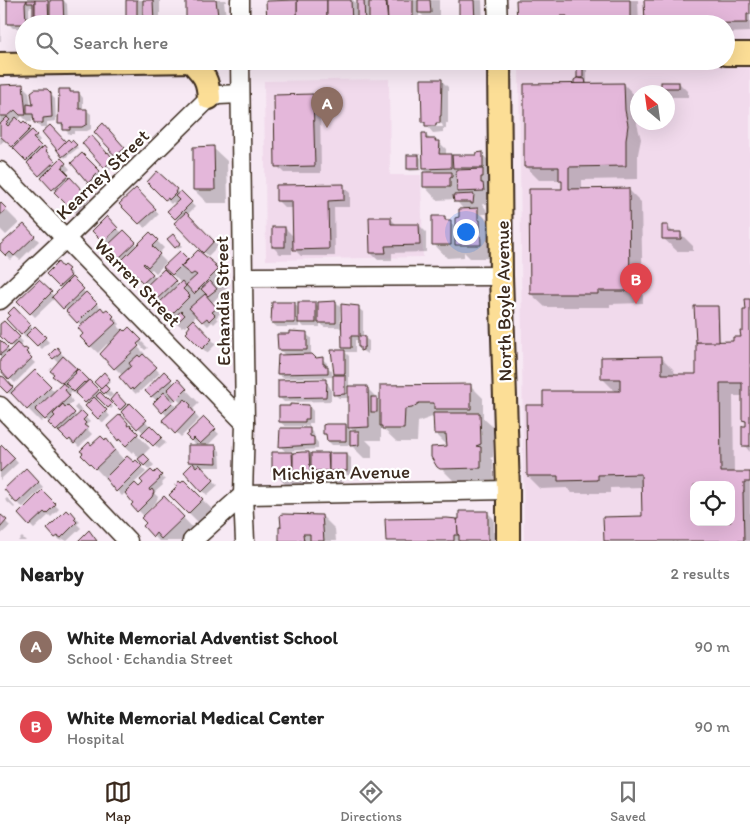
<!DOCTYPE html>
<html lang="en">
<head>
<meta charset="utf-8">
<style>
	:root { --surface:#fff; --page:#f2f2f2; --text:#222; --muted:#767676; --line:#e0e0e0; --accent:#3b2a1e }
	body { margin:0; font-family:Itim,sans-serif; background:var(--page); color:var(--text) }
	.controls { position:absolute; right:15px; bottom:15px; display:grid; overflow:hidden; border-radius:10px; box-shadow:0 5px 20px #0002 }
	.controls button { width:45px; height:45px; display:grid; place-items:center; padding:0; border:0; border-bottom:1px solid var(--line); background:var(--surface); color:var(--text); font:25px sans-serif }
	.compass { position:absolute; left:630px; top:85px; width:45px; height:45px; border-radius:50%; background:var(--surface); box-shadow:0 5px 20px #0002; rotate:331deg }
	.you { position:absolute; left:465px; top:231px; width:18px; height:18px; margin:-12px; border:4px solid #fff; border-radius:50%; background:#1a73e8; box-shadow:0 0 0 8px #1a73e833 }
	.badge { display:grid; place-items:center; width:32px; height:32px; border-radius:50%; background:var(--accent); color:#fff; font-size:16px; font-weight:700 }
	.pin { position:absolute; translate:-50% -41px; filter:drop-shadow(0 1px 2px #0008) }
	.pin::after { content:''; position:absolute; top:26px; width:18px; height:15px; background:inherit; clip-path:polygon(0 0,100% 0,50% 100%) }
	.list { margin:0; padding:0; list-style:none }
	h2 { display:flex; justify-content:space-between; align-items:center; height:65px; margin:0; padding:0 20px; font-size:21px }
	h2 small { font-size:16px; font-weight:400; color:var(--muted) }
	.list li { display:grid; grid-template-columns:32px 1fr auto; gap:15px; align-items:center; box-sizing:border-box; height:80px; padding:0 20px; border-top:1px solid var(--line) }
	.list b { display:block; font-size:19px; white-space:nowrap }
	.list p { margin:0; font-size:16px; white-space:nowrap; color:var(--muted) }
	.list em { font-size:16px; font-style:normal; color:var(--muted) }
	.icon { flex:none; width:28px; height:28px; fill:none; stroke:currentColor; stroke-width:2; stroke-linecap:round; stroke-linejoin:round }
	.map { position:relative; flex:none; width:750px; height:541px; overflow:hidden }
	.search { position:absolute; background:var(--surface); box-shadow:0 5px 20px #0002; left:15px; right:15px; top:15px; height:55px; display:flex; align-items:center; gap:12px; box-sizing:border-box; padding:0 18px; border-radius:28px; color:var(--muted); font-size:19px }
	.sheet { height:225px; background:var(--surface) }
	nav { display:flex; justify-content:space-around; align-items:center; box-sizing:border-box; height:70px; border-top:1px solid var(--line); background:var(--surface); font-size:14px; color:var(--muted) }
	nav a { display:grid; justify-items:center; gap:2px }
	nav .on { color:var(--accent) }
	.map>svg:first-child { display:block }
	.built { fill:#f1daec; fill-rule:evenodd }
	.shadow { fill:#0003; fill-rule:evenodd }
	.building { fill:#e4b7da; stroke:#3b2a1e; fill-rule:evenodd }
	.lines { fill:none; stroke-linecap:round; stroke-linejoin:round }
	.minor-casing { stroke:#3b2a1e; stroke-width:21 }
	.major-casing { stroke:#3b2a1e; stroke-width:26 }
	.minor { stroke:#fff; stroke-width:18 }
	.major { stroke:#fcde96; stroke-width:22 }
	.labels { text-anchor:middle; stroke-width:4.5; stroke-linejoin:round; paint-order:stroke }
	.street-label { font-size:19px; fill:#3b2a1e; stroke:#fff }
</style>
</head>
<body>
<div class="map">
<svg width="750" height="541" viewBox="0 0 750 541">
	<rect width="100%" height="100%" fill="#f7e9f4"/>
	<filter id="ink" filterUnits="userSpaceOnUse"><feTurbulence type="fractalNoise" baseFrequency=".02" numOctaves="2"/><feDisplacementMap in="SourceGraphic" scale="10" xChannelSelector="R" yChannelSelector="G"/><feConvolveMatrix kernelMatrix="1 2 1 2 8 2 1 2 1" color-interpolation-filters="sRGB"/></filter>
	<g filter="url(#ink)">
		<g class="built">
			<path d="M 516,0 L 750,0 L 750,541 L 524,541 L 519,61 L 726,61 L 726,24 L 517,24 ZM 638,92 L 668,92 L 668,122 L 638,122 ZM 694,485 L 731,485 L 731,522 L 694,522 Z"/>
			<polygon points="389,79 390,175 421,175 423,257 266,260 264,81"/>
		</g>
		<g class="shadow">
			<polygon points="0,0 1,41 0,41"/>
			<polygon points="6,0 48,0 51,3 51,0 63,0 67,4 68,24 36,24 34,7 31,7 29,8 29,24 24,24 24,28 13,28 8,23 8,2"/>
			<rect x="127" y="0" width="33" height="24"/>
			<polygon points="187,0 226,0 227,2 224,2 227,24 188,24"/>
			<polygon points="298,0 353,0 358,5 358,0 370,0 370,3 381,4 378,0 439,0 439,22 429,22 419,12 419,24 268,24"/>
			<polygon points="458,0 482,0 483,24 463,24 460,21 460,0"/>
			<polygon points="517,0 638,0 639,24 518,24"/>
			<polygon points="645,0 750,0 750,32 726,33 726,24 646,24"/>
			<polygon points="578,61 587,61 587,83 589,85 624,84 637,98 637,124 641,139 638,154 638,179 582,180 582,190 628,189 641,202 643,303 610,304 610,307 545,307 531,294 563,190 563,184 560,180 539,180 526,167 576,85 581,80 578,78"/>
			<path d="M 441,80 L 448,87 L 448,123 L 446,123 L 446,129 L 443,129 L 443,132 L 433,133 L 423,121 ZM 442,124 L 443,127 L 428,127 L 428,125 Z"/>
			<polygon points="679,83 688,92 688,97 671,97 662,88"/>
			<polygon points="22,85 29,92 31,106 34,106 47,91 55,99 56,121 47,122 47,127 40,127 35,122 35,118 32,118 32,122 28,122 22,116 18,120 22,124 24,123 40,140 37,143 51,155 50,157 56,164 61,159 70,169 65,173 95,205 81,218 8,141 5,140 0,144 0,91"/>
			<polygon points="69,90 73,93 79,93 83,98 83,110 86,110 91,114 91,129 87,131 74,131 74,134 69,134 60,124"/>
			<polygon points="313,95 320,102 321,173 284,173 277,166"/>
			<polygon points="103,125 129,153 122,159 115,155"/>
			<polygon points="426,135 431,140 439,142 446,149 446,155 477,156 482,154 489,161 490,174 486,174 496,184 496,204 482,204 486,209 487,214 482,214 490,223 493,258 470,258 464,252 464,257 447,258 434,244 444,217 456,227 464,210 455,199 437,200 424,186 429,174 424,169"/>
			<polygon points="91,137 107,154 108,153 112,158 117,164 109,171 83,143"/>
			<polygon points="72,142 78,148 65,158 58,150"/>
			<polygon points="213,148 227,161 228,203 207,203 194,190"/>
			<polygon points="82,154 103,176 93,186 89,182"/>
			<polygon points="419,156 421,158 421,170 410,171 408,169"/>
			<polygon points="157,172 180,194 181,193 195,207 187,215 218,246 208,256 176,223 178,221 169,211 176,205 173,202 171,204 149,182"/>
			<polygon points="343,186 350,193 350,207 334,207 335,256 301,256 292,247 292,254 280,254 273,247 285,228 294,237 293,208 285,208 278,201"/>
			<polygon points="136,190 159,214 145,228 121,204"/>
			<polygon points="0,204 19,223 6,235 0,229"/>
			<polygon points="107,218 122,233 124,232 138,246 150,234 164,248 158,254 166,262 156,273 152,269 149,271 156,278 164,271 178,285 181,283 165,267 180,253 188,261 215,265 228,278 226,280 230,284 212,303 220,313 216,318 218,320 214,324 212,322 208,326 197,315 192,320 216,344 207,353 188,333 192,326 189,323 185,327 183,326 182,327 178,324 144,290 148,286 129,268 94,231"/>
			<polygon points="390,218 397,225 419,225 426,232 426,252 392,253 392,260 378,260 371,253"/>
			<polygon points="24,226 39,241 20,260 15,256 11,260 1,250 0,251 0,247"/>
			<polygon points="667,226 674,233 680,233 693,246 693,251 677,251 663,238"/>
			<polygon points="173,236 182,246 178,249 169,239"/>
			<polygon points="64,267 72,274 70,276 87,295 105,312 107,310 120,324 118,326 125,333 129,329 148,348 145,350 136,341 134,343 145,354 143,356 160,373 138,393 137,392 136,394 121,379 123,376 101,354 109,346 107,344 98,353 81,337 85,334 82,326 55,298 35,317 19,301 39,281 54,296 62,289 48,274"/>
			<path d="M 750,301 L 750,452 L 744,445 L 748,424 L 743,420 L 743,396 L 733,396 L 734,473 L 750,473 L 750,541 L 605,541 L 643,517 L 642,487 L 610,488 L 610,493 L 572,493 L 567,488 L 541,489 L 528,476 L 545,406 L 616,392 L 602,378 L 661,357 L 674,370 L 675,375 L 698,376 L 717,307 L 719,309 L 720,342 L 734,342 L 742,338 L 745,333 ZM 694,485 L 731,485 L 731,522 L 694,522 Z"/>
			<polygon points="335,302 340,307 340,322 343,322 358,308 363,312 363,337 369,341 369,351 367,351 367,354 361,350 359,340 355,340 355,352 345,352 349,356 349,388 366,387 381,402 470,385 483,398 483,418 493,427 493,457 490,458 493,461 494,481 454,481 441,468 449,447 435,433 435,416 418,422 417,442 397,442 381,427 381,440 366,440 372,446 372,458 364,458 351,445 332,445 328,441 328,437 324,434 345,425 350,429 350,433 355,433 350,427 349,398 339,398 334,394 334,377 283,378 278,374 286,356 279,349 306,334 311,338 311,354 291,354 291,356 322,359 327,363 327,367 332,371 332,376 335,376 332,352 347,351 343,348 343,330 339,327 324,327 320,322 320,327 304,327 299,322 299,327 277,327 272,323 294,303 299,309 315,303 319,307"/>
			<polygon points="14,309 33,329 35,328 49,342 42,349 28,336 26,338 8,319"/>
			<polygon points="4,323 23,342 19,346 31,355 29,357 35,363 15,383 0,369 0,362 2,360 0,358 0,342 10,352 14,348 0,335 0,326"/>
			<polygon points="57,349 73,365 72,366 77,371 78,370 113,407 111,409 99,398 96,401 110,416 103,423 78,394 76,395 71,392 69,395 73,402 67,407 77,417 80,414 74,408 77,405 82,410 80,412 90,422 86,425 89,428 88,430 92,434 79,447 75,443 74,445 63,434 61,435 45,418 41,422 12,393 10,394 0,384 3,378 15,391 35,372 55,392 63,385 54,376 58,362 51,355"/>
			<path d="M 164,373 L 175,384 L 178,381 L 199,403 L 193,409 L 195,410 L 193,412 L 199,419 L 181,437 L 164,420 L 168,417 L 155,403 L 157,401 L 146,391 ZM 177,399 L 182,404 L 177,408 L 172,402 Z"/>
			<polygon points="104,374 111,381 105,387 113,395 109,398 96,382"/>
			<polygon points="325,380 331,389 331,401 284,402 280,398"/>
			<polygon points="116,395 128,407 130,405 166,443 159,449 112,400"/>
			<polygon points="309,406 313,411 313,423 309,423 309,426 285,426 280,422"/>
			<polygon points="120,416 150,448 143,455 154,465 149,470 133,451 132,453 119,440 109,427"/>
			<polygon points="204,419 219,434 207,446 216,447 220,451 221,467 199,467 218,485 207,495 186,472 193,466 189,462 203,446 199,442 196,445 191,440"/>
			<polygon points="309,429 314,434 315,439 318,443 318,449 285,451 280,446"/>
			<polygon points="106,440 124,460 134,464 136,462 146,472 134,483 139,488 157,472 165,480 162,483 163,485 154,493 158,497 156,502 143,515 133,505 135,503 126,492 122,496 83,455 91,447"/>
			<polygon points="2,446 18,463 0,480 0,449"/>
			<polygon points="309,453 312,457 328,454 331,457 346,454 351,458 351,475 341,475 341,484 326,484 323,481 323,484 286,485 273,472 273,454 302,455"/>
			<polygon points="26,469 43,487 23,507 17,503"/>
			<polygon points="184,482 215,512 202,526 171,495"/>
			<polygon points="42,492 59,509 51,517 49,515 34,529 19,514"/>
			<polygon points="7,498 15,507 14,508 5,500"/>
			<polygon points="164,498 196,531 186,541 159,541 144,526"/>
			<polygon points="487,512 494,519 494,541 387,541"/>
			<polygon points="322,516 335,529 336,541 281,541"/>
			<polygon points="1,517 10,526 0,535 0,518"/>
			<polygon points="75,517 80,522 77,524 81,528 67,541 63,539 61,541 49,529"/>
			<polygon points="22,537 26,541 18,541"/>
		</g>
		<g class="building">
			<polygon points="4,0 35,0 35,24 33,19 33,3 27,3 27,0 25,4 26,24 7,24 7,0"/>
			<polygon points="35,0 48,0 49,24 35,24"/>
			<polygon points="50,0 63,0 64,24 50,24"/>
			<rect x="126" y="0" width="11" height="24"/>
			<polygon points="143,0 153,0 154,24 143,24"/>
			<polygon points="186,0 216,0 218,16 216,16 216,24 186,24"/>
			<rect x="297" y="0" width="30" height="24"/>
			<polygon points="297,0 297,24 267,24 266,1"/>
			<polygon points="327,0 351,0 352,24 327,24"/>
			<polygon points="357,0 364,0 365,24 357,24"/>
			<polygon points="386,0 388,24 369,24 369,2 386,2"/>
			<polygon points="387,0 413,0 413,24 388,24"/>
			<polygon points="418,0 430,0 431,13 418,13"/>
			<polygon points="459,0 474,0 475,22 459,22"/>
			<polygon points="516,0 630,0 630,23 585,24 585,20 583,20 583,24 574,24 574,20 567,20 567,16 561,16 561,24 517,24"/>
			<polygon points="644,0 750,0 750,14 747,14 747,23 645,24"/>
			<rect x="577" y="61" width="6" height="17"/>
			<polygon points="577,78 585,79 586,84 574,84 574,80"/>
			<polygon points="421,79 442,79 441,116 440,116 440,123 436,123 436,126 425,126 425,122 422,122"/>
			<rect x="661" y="82" width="18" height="6"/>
			<polygon points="624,83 625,110 628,125 626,140 626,166 569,167 569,189 629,188 630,291 598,291 598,294 530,294 529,189 562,189 562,181 559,181 559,167 524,167 524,84"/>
			<polygon points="23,84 26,115 20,115 15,110 8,116 0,116 0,85"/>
			<polygon points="35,89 47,89 51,93 52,117 43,118 43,123 34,123 33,114 27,114 27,104 33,105 31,92"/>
			<polygon points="59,89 70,89 70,92 79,92 79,109 87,109 87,124 82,127 70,127 70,130 63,130 63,124 58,124"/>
			<polygon points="313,94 315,166 275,167 274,95"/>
			<polygon points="7,117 10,120 6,124 8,126 16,117 22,123 24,121 31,128 12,147 0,136 0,124"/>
			<polygon points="103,123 125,148 116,156 109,150 110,149 94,132"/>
			<polygon points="50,125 66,142 57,150 42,132"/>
			<polygon points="32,130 37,135 33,138 41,146 26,161 13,148"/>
			<polygon points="422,133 426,133 426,139 436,139 435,141 440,141 439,154 451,154 451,168 423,169"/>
			<polygon points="91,135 107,153 108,152 113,159 104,168 82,143"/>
			<polygon points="68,139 71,142 72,140 77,145 62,157 57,150"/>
			<polygon points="44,146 47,150 46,151 55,161 39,176 27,163"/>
			<polygon points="214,146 215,190 193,190 193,147"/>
			<polygon points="483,152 483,168 453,168 452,155 476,155 476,153"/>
			<polygon points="82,153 100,171 88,183 71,163"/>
			<rect x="407" y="155" width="12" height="14"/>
			<polygon points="61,158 66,163 62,168 69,175 52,190 41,178"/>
			<polygon points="483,169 483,177 481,177 481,183 483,183 484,191 457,192 456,170"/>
			<polygon points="157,171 177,189 175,192 176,193 169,200 168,198 165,200 147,182"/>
			<polygon points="423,172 452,172 452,177 450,178 450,187 423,187"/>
			<polygon points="70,177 83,191 67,205 54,192"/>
			<polygon points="344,184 344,200 328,201 329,249 293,250 292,201 276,201 276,185"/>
			<polygon points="136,188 156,209 139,224 119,204"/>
			<polygon points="181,191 192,202 175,219 167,211 179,200 175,196"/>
			<polygon points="474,194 473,204 471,204 471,202 454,202 453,195"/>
			<polygon points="0,202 7,209 0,215"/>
			<polygon points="478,208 478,220 480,220 481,245 455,245 455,218 459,217 459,209"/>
			<polygon points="186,212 214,241 203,253 174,223"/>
			<polygon points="107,216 118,228 103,242 92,231"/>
			<polygon points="432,216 445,216 445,220 451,220 451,245 432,245"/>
			<polygon points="369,217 391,217 391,224 419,224 420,245 385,246 386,253 370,253"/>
			<polygon points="24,224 35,236 14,256 10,252 6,256 0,250 0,245"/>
			<polygon points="662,225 668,225 668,232 681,232 681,239 662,239"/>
			<rect x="272" y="227" width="13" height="20"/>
			<polygon points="124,230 136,242 119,258 107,246"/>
			<polygon points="150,232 158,240 152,246 160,254 148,267 144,263 143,264 153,274 143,283 129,268 128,269 122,260"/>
			<polygon points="173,234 181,243 175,248 167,239"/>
			<polygon points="198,250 216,265 214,266 218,270 194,294 186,285 197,275 194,273 191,275 181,267"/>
			<polygon points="180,251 188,259 172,275 163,267"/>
			<polygon points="58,262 62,267 64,265 69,269 67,271 71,276 59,287 46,274"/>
			<polygon points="164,269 176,281 156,300 142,290"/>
			<polygon points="72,277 84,289 63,309 52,297"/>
			<polygon points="39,280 52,292 30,314 17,301"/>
			<polygon points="182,281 186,286 183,289 190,296 171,315 165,310 164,311 157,305"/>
			<polygon points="210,281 217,289 208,296 201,289"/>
			<polygon points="86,292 97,303 77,323 66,311"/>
			<polygon points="205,294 217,308 212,312 215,315 209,321 207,318 202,322 189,308"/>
			<path d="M 745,299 L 750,299 L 750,446 L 742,446 L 742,426 L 746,426 L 746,421 L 742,420 L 742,383 L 720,383 L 721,472 L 750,472 L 750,482 L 744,482 L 744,492 L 743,492 L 744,541 L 604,541 L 603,517 L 642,516 L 641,474 L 598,475 L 598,480 L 558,481 L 558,476 L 527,476 L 526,405 L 543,405 L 543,391 L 620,391 L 620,379 L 601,379 L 601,357 L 662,356 L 662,374 L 696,374 L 696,342 L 733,341 L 733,337 L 741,337 L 740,331 L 743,331 L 743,310 L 746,310 ZM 694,485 L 731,485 L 731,522 L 694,522 Z"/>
			<polygon points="336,301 336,323 318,323 318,302"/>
			<polygon points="272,302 295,302 295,323 271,323"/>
			<rect x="298" y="302" width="18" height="21"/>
			<polygon points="341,304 359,306 359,336 365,336 365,347 363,347 363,350 360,351 360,347 358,347 358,336 351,336 351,348 342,348"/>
			<polygon points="694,306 718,306 719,342 696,342"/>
			<polygon points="14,307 31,325 21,335 6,319 10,315 8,313"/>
			<polygon points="101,307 104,311 107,309 114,316 112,318 116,323 90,347 80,337 83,334 78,328"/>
			<polygon points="181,311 185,315 177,323 172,319"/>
			<polygon points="193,319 212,339 202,349 186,333 188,331 187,330 190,326 188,324"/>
			<polygon points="4,321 20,337 10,346 0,336 0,324"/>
			<polygon points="35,326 46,337 37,346 26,335"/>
			<polygon points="129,327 142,340 137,344 139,346 114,369 100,354 123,329 125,331"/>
			<polygon points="289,331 307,332 307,350 278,350 277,334 289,334"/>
			<polygon points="0,340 8,348 0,355"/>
			<polygon points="17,343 24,349 25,348 28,350 26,352 32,358 9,380 0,370 0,360"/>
			<polygon points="57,347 61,352 53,359 49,355"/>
			<polygon points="331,350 345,350 345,374 334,374"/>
			<polygon points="143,354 157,367 133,390 132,388 130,390 119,377 131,366 129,363 138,355 140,357"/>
			<polygon points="312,354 316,358 323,357 323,364 325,364 325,366 328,366 328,373 277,374 278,355"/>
			<polygon points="63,356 77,369 62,383 52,376 54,374 50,371"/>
			<polygon points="78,369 89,380 85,383 84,382 74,392 65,383 76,373 75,372"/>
			<polygon points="35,370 51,386 27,410 11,393"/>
			<polygon points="164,371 172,379 151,397 145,391"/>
			<polygon points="104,372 110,379 101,389 94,382"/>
			<polygon points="333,375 345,375 345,394 333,395"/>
			<polygon points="0,376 4,377 13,387 7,393 0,386"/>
			<polygon points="178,379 187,389 176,400 167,390"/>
			<polygon points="326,379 326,383 327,383 326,397 278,398 278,380"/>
			<polygon points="89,380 99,390 85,403 75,393"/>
			<polygon points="63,383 67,388 65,390 70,396 45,420 35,410"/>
			<polygon points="471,384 471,409 434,409 434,403 419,403 412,408 405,409 404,429 382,429 382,426 380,426 380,385"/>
			<polygon points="105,385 109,389 104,394 100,390"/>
			<polygon points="348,386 367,386 367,388 368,388 369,427 348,428"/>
			<polygon points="100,392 112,404 108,408 96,396"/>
			<polygon points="164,392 173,402 162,413 153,403"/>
			<polygon points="116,393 126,404 120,410 110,400"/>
			<polygon points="94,397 107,410 98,419 85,406"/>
			<rect x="371" y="397" width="6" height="15"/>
			<polygon points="185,399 191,405 190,407 195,413 175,434 162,420"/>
			<polygon points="130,403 147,420 137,429 121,412"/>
			<polygon points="63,404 65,407 67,405 75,413 56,431 48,423 55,416 53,414"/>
			<polygon points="290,404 309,405 309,419 305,419 305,422 279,422 279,406 290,406"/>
			<polygon points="82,411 87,416 83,420 86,423 84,425 88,428 74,444 70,439 68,441 58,431 60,431"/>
			<polygon points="433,413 480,413 481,444 476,446 481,447 481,468 440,469 437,467 431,457 431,447 447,446 446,434 434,434"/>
			<polygon points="120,414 128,423 127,425 128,426 130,425 138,433 138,434 126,446 119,439 118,441 107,426"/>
			<polygon points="204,417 216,429 200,444 194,438 191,441 186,436 189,433 188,432"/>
			<polygon points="326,424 346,424 346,441 327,441 326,434 323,434 323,425"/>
			<polygon points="150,425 162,437 153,446 141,434"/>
			<polygon points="280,428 310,428 310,436 314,437 314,445 279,447"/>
			<polygon points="350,431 359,431 359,445 350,446"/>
			<polygon points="101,436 105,440 106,438 115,450 95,469 81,455 83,453 80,451 89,442 91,445"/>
			<polygon points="2,445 15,458 0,472 0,447"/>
			<polygon points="188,445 216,445 217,463 188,462"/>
			<polygon points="272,452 292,452 293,472 272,472"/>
			<polygon points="302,452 309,452 310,471 293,472 293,453"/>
			<polygon points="311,453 328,453 329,471 311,471"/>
			<rect x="329" y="453" width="18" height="18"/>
			<polygon points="144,454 150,460 144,466 138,459"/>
			<polygon points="127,456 134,462 136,460 142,466 116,492 105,478"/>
			<polygon points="193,463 196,467 199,464 214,480 202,492 184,472"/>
			<polygon points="26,468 39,482 17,503 15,502 4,489"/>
			<polygon points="151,470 154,473 157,470 162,475 159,478 160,479 149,489 150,491 152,489 154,492 152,497 137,512 131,505 133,503 125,493 135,483 139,487 143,483 140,480"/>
			<polygon points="184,480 203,499 188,514 169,495 177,487 176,485 179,481 181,483"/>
			<polygon points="42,490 56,504 46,514 44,512 29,526 18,514"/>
			<polygon points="164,496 184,517 161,539 156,533 153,537 143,526 146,523 141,518"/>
			<polygon points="66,510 69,513 71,511 76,517 74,519 77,522 61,538 58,536 55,538 47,529"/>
			<polygon points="459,511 488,511 488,541 459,541 459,535 458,535 457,519 459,519"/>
			<polygon points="282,514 322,515 324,541 310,541 310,534 303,534 304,541 279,541 279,527 281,527 280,515"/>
			<polygon points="1,515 7,520 0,528 0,516"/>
			<polygon points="447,518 457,519 458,535 454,535 454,541 386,541 385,519"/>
			<polygon points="89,530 97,541 78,541"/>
		</g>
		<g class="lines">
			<defs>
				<g id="minor">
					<polyline points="497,0 498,24"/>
					<polyline points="240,24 240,0"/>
					<polyline points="240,61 245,423 243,495 245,541"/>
					<polyline points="0,171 245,423"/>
					<polyline points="243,277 501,276"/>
					<polyline points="0,300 66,238 209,98 219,95 240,94"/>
					<polyline points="0,406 128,541"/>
					<polyline points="192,541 243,495 508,490"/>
				</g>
				<g id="major">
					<polyline points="726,54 750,54"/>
					<path d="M 191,61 C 204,75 208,79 209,98"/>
					<polyline points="499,61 501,276 508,490 508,541"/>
					<polyline points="0,64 197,61"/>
				</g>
			</defs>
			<use href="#minor" class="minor-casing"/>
			<use href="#major" class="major-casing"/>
			<use href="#minor" class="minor"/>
			<use href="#major" class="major"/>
		</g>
	</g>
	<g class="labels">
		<g class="street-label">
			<text transform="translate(102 174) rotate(-44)" y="7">Kearney Street</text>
			<text transform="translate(138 282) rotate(46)" y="7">Warren Street</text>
			<text transform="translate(222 301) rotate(-91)" y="7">Echandia Street</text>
			<text transform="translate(503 301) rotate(-91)" y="7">North Boyle Avenue</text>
			<text transform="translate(341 472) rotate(-1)" y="7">Michigan Avenue</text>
		</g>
	</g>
</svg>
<div class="controls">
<button><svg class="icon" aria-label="locate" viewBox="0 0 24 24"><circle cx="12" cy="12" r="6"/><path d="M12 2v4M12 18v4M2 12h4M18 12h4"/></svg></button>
</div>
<svg class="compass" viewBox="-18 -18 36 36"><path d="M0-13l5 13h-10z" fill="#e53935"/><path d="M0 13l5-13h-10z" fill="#767676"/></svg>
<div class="you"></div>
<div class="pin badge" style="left:327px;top:128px;background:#8d6e63">A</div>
<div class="pin badge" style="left:636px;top:304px;background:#e0444e">B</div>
<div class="search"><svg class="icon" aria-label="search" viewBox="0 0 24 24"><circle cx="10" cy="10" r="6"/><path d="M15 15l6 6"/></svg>Search here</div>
</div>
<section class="sheet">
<h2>Nearby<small>2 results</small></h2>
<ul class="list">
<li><span class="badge" style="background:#8d6e63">A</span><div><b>White Memorial Adventist School</b><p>School · Echandia Street</p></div><em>90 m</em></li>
<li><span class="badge" style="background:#e0444e">B</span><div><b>White Memorial Medical Center</b><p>Hospital</p></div><em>90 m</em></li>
</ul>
</section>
<nav>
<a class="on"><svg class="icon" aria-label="map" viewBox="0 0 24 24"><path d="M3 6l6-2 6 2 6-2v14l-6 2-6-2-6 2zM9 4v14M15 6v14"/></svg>Map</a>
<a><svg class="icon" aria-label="directions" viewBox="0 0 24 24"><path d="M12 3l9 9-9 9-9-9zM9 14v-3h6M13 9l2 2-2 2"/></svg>Directions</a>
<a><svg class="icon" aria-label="saved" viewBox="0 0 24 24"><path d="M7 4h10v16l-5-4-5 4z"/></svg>Saved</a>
</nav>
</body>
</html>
